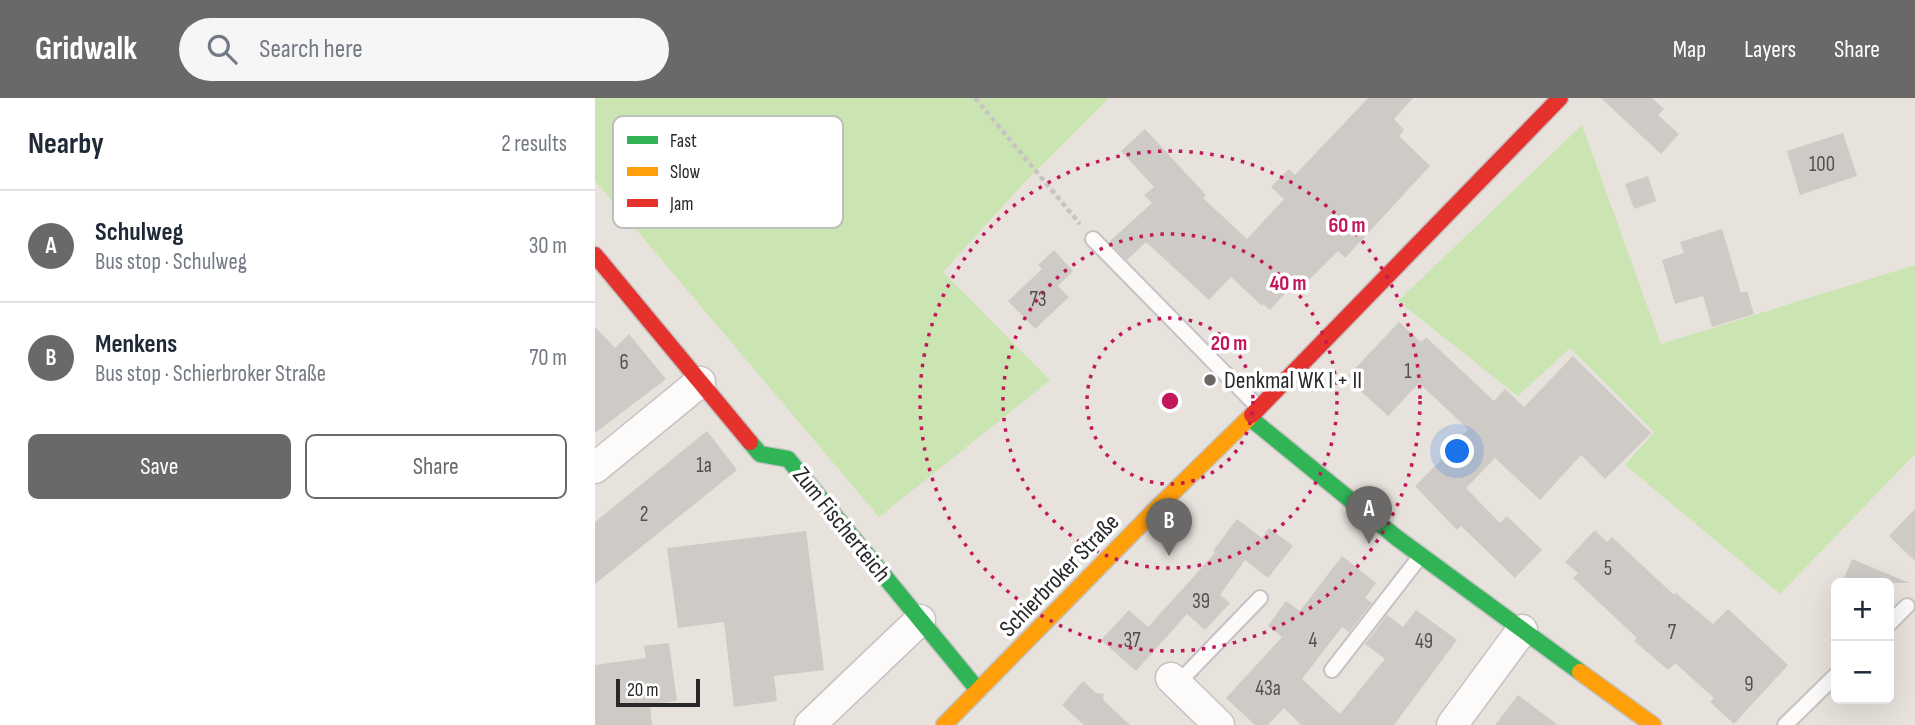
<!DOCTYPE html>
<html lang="en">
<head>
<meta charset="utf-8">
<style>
	:root { --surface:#fff; --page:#f6f6f7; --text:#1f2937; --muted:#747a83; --line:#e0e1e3; --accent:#6b6967 }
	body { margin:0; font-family:"Sofia Sans Condensed",sans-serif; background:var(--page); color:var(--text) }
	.controls { position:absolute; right:21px; bottom:21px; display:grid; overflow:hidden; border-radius:10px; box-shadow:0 7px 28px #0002 }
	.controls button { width:63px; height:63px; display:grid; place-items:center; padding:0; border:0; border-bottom:2px solid var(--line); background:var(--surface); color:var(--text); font:35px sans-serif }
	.scale { position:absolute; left:21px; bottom:18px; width:84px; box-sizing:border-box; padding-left:7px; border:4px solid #282828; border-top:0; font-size:19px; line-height:24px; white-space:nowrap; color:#282828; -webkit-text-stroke:5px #fff; paint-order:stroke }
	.you { position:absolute; left:863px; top:354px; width:24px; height:24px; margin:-18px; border:5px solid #fff; border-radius:50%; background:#1a73e8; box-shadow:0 0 0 10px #1a73e833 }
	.badge { display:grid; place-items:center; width:46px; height:46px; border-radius:50%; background:var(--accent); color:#fff; font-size:23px; font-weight:700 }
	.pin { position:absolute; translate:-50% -58px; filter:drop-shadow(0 2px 4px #0008) }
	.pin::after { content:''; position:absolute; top:37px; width:24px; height:21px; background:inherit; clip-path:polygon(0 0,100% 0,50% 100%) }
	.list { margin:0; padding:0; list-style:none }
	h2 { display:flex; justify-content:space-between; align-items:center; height:91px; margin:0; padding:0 28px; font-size:30px }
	h2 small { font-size:23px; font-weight:400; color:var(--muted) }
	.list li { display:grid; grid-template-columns:46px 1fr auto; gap:21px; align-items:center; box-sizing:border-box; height:112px; padding:0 28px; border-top:2px solid var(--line) }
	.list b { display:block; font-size:26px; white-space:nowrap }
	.list p { margin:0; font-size:23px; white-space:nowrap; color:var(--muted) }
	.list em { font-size:23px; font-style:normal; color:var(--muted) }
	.actions { display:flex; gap:14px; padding:21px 28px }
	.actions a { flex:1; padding:16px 0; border:2px solid var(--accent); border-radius:10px; text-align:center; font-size:24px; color:var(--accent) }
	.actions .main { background:var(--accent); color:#fff }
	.icon { flex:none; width:38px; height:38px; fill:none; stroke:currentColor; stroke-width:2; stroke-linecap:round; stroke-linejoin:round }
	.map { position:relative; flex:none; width:1320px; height:627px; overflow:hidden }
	header { display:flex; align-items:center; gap:42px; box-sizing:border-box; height:98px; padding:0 35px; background:var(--accent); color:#fff }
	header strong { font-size:33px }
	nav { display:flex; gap:38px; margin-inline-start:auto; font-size:24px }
	.search { width:490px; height:63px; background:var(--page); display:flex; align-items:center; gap:18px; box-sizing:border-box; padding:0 24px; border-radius:38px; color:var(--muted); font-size:26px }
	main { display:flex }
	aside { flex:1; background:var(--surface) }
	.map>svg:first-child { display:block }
	.green { fill:#cae5b2 }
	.building { fill:#cecac6 }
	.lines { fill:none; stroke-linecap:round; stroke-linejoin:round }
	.lane-casing { stroke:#c4c2c3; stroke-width:18 }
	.street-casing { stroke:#c4c2c3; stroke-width:33 }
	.fast-casing { stroke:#c4c2c3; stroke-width:19 }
	.slow-casing { stroke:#c4c2c3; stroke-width:19 }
	.jam-casing { stroke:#c4c2c3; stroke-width:19 }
	.path { stroke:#c6c5c4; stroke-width:4.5; stroke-dasharray:5 3.5; stroke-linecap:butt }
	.lane { stroke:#fcfbfa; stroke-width:14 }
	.street { stroke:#fcfbfa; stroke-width:30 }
	.fast { stroke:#30b455; stroke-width:16 }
	.slow { stroke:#ff9f0a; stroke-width:16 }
	.jam { stroke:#e5322d; stroke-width:16 }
	.ring { fill:none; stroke:#c2185b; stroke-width:3.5; stroke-dasharray:3.5 7 }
	.poi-dot { fill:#6b6967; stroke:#fff; stroke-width:2.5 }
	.labels { text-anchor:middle; stroke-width:7; stroke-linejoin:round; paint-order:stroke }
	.number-label { font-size:21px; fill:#525150 }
	.poi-label { font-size:24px; fill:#282828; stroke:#fff; text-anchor:start }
	.street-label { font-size:24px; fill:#282828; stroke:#fff }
	.key { fill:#fff; stroke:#bebebe; stroke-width:2 }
	.key-label { font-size:19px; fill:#282828 }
	.centre { fill:#c2185b; stroke:#fff; stroke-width:3.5 }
	.ring-label { font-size:21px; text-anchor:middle; font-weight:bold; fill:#c2185b; stroke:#fff; stroke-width:7; stroke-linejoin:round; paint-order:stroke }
</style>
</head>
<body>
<header>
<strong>Gridwalk</strong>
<div class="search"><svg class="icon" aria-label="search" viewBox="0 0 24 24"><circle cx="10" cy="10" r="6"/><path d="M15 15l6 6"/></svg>Search here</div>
<nav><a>Map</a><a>Layers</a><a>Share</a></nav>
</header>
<main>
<aside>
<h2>Nearby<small>2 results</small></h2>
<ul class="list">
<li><span class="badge">A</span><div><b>Schulweg</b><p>Bus stop · Schulweg</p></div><em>30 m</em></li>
<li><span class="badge">B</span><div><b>Menkens</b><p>Bus stop · Schierbroker Straße</p></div><em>70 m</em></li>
</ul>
<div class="actions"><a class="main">Save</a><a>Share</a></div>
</aside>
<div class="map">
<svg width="1320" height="627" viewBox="0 0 1320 627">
	<rect width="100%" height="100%" fill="#e8e2dc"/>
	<g class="green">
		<polygon points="0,0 514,0 428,86 348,174 455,282 284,419 0,83"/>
		<polygon points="987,27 1066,246 1320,167 1320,356 1185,496 1030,367 1059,334 975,250 923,298 803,203"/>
	</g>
	<g class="building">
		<polygon points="773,0 818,0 799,21 809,32 804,38 835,68 750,160 743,153 713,183 707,177 675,212 668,206 667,208 636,179 614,202 551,144 532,162 514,144 557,105 549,97 559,89 526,53 550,31 611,97 608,100 652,141 689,101 676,89 694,71 700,77"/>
		<polygon points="1006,0 1057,0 1069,11 1063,17 1084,36 1066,56"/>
		<polygon points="1248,35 1262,78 1205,97 1192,53"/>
		<polygon points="1053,78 1061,103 1039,111 1030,86"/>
		<polygon points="1127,131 1146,195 1152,193 1159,216 1117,229 1108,198 1080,206 1067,162 1089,155 1085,144"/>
		<polygon points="459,152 478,173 463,188 474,199 440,231 413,203 447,171 443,167"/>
		<polygon points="804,224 826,244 831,239 899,303 910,291 929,309 978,258 1056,335 1010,381 986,357 945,402 900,360 871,390 905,425 912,418 947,452 920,480 866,428 862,432 820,388 854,354 853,353 873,331 824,285 793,318 751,280"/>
		<polygon points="0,229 20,250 34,236 71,281 0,335"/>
		<polygon points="112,333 142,372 0,486 0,424"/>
		<polygon points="1320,411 1320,463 1294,438"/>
		<polygon points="642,421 667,440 674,430 698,448 673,480 650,462 625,497 635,505 610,532 592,516 541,573 506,542 534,512 553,529 620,455 618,453"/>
		<polygon points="1000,432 1012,444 1017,439 1079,497 1081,495 1118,526 1133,511 1193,567 1139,626 1115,604 1119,600 1080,565 1073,572 1039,543 1042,540 978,480 983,475 970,464"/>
		<polygon points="211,433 229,572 179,578 182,603 139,609 129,524 83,530 72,450"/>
		<polygon points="747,458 781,485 770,500 777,505 754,534 747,529 707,581 745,616 790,561 770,546 792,517 808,529 821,512 862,542 799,627 706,627 689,610 673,627 660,627 631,600 687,539 673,528 691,503 705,513"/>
		<polygon points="1257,461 1314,485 1247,485"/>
		<polygon points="74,545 82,603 55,606 57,627 0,627 0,567 51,560 49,548"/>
		<polygon points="488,583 501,595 509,596 508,602 535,627 489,627 467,607"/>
		<polygon points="923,597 963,627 900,627"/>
	</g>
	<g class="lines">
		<defs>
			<g id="lane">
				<polyline points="498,141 663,309"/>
				<polyline points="1294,526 1312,508"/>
				<polyline points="737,572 824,460"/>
				<polyline points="582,586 665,500"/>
				<polyline points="1190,627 1241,577"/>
			</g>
			<g id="street">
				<polyline points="0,370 105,284"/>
				<polyline points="576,580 624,627"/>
				<polyline points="215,627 325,522"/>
				<polyline points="857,627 927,532"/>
			</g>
			<g id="fast">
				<polyline points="655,320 802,440 985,574"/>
				<polyline points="155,344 165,356 193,361 383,592"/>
			</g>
			<g id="slow">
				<polyline points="985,574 1058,627"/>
				<polyline points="349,627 561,411 657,317"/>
			</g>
			<g id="jam">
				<polyline points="0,157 155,344"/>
				<polyline points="657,317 965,0"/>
			</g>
		</defs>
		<use href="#lane" class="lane-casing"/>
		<use href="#street" class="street-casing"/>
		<use href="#fast" class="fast-casing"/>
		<use href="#slow" class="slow-casing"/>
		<use href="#jam" class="jam-casing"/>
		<polyline class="path" points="380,0 485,126"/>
		<use href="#lane" class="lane"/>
		<use href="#street" class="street"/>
		<use href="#fast" class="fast"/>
		<use href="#slow" class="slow"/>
		<use href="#jam" class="jam"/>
	</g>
	<g class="ring">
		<circle cx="575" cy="303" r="83"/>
		<circle cx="575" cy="303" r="167"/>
		<circle cx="575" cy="303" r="250"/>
	</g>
	<circle class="poi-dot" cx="615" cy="282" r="7"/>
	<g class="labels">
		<g class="number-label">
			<text x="1227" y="73">100</text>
			<text x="443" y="208">73</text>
			<text x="29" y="271">6</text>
			<text x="813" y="280">1</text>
			<text x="109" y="374">1a</text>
			<text x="49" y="423">2</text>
			<text x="1013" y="477">5</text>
			<text x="606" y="510">39</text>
			<text x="1077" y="541">7</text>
			<text x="537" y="549">37</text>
			<text x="718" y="549">4</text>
			<text x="829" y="550">49</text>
			<text x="1154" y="593">9</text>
			<text x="673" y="597">43a</text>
		</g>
		<g class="poi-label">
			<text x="629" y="290">Denkmal WK I + II</text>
		</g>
		<g class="street-label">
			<text transform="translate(247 426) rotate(51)" y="8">Zum Fischerteich</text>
			<text transform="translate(464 477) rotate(-46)" y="8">Schierbroker Straße</text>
		</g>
	</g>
	<rect x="18" y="18" width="230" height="112" rx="10" class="key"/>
	<rect x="32" y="38" width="31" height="8" fill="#30b455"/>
	<rect x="32" y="69" width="31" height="9" fill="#ff9f0a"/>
	<rect x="32" y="101" width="31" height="8" fill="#e5322d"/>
	<g class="key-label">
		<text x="75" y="49">Fast</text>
		<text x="75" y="80">Slow</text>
		<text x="75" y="112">Jam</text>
	</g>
	<circle cx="575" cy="303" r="10" class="centre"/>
	<g class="ring-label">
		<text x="752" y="134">60 m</text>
		<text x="693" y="192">40 m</text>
		<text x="634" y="252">20 m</text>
	</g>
</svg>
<div class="controls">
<button>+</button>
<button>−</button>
</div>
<div class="scale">20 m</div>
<div class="you"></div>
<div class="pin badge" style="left:774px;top:446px">A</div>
<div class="pin badge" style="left:574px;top:458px">B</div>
</div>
</main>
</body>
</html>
